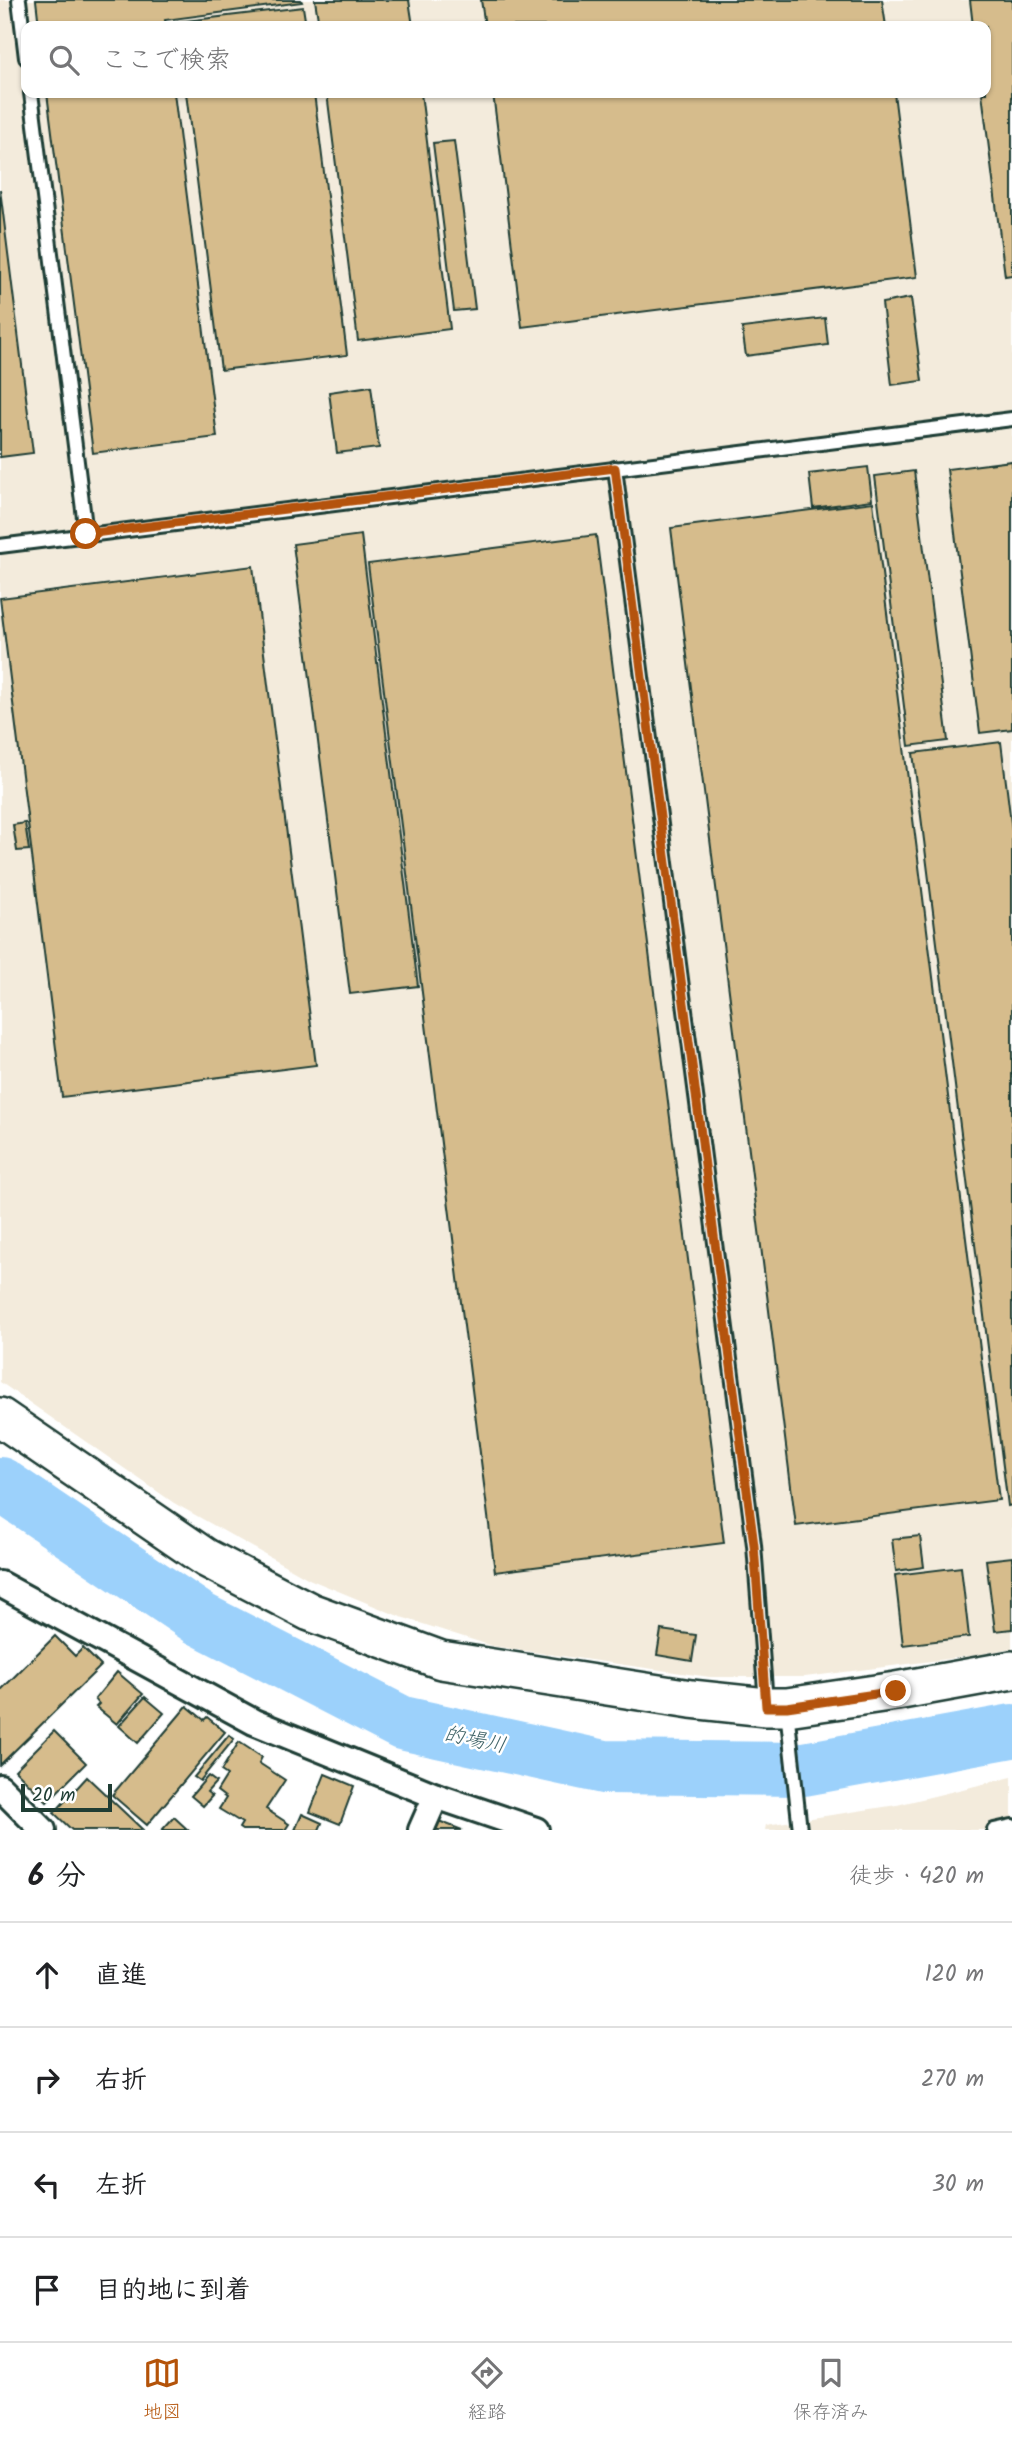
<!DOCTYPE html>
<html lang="ja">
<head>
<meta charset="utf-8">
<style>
	:root { --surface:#fff; --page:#f6f6f6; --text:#202124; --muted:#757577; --line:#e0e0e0; --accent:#b45309 }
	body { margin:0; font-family:Kalam,"Klee One",sans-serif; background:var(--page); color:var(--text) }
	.scale { position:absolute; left:21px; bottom:18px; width:91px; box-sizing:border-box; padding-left:7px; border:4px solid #1f3d34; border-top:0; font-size:19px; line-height:24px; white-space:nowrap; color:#1f3d34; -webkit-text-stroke:5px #fff; paint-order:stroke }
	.stop { position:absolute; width:21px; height:21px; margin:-16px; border:5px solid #b45309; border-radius:50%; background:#fff }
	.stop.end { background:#b45309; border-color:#fff; box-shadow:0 2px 7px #0008 }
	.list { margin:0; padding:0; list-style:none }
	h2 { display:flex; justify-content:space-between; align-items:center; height:91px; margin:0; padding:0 28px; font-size:30px }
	h2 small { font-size:23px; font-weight:400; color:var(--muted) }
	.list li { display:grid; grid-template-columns:46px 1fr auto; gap:21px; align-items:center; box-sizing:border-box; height:105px; padding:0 28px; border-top:2px solid var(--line) }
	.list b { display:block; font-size:26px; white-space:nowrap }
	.list em { font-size:23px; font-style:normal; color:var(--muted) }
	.icon { flex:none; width:38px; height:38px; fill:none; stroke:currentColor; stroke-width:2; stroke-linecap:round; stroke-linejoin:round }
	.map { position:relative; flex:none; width:1012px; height:1830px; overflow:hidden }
	.search { position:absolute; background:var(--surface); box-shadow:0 2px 5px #0004; left:21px; right:21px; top:21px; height:77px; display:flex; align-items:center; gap:18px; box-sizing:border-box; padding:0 24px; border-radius:14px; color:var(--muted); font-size:26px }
	.sheet { height:511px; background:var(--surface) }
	nav { display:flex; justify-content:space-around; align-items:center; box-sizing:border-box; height:98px; border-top:2px solid var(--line); background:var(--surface); font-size:19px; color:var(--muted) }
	nav a { display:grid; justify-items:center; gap:4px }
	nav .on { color:var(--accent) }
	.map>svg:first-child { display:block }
	.built { fill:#f3ebdc; fill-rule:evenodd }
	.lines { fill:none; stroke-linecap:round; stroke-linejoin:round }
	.river { stroke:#9cd1fb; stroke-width:54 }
	.building { fill:#d6bc8c; stroke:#1f3d34; stroke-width:2 }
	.lane-casing { stroke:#1f3d34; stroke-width:18 }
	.street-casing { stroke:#1f3d34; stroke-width:30 }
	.secondary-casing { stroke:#1f3d34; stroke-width:42 }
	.lane { stroke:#fff; stroke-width:12 }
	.street { stroke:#fff; stroke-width:24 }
	.secondary { stroke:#fff; stroke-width:37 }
	.route { stroke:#b45309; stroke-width:9 }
	.labels { text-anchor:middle; stroke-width:5; stroke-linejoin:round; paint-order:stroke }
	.water-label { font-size:21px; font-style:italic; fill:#3e6266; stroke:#fff }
</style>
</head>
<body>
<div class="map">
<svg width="1012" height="1830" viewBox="0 0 1012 1830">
	<rect width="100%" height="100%" fill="#fff"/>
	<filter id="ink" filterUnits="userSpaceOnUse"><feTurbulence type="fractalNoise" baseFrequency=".0143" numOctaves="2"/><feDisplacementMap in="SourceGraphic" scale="14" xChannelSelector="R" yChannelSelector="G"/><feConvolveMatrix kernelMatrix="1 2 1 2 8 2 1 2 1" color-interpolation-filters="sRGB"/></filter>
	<g filter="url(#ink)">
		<g class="built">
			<path d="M 0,0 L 1012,0 L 1012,1648 L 971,1656 L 805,1677 L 710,1677 L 492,1646 L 401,1617 L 309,1579 L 174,1503 L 0,1382 ZM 26,26 L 986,26 L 986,93 L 26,93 Z"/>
			<polygon points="1012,1777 1012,1830 765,1830 766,1825 897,1805"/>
		</g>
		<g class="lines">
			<polyline class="river" points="0,1484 200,1619 402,1723 604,1767 804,1769 1012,1731"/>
		</g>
		<g class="building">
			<polygon points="36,0 301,0 302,2 165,20 166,26 39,26"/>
			<polygon points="315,0 409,0 413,26 319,26"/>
			<polygon points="481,0 882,0 886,26 485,26"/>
			<polygon points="970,0 1012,0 1012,275 1005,276 982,93 986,93 986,26 973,26"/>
			<polygon points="303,7 306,26 178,26 178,22"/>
			<polygon points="47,93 174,93 217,437 93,453"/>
			<polygon points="186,93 314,93 347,355 221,370"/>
			<polygon points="327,93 421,93 450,329 358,341"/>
			<polygon points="493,93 894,93 917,277 522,327"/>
			<polygon points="454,141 475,309 454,311 433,143"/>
			<polygon points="0,189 33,453 0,457"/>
			<polygon points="911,298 922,381 892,385 882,303"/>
			<polygon points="825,318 828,345 746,356 742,328"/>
			<polygon points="371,386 379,448 337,453 329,392"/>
			<polygon points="1012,461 1012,729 980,733 947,469"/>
			<polygon points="868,467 872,500 813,508 809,474"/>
			<polygon points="914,471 948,741 909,746 875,476"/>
			<polygon points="873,502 999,1500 796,1526 671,528"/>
			<polygon points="361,535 418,986 350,994 293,544"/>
			<polygon points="596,535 724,1543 495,1572 368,564"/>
			<polygon points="253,566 316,1065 62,1097 0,598"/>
			<polygon points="1001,742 1012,831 1012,1505 1008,1506 913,753"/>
			<polygon points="25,823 29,850 17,851 13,825"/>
			<polygon points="920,1536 924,1567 896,1571 892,1539"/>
			<polygon points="1012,1557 1012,1629 995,1631 986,1560"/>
			<polygon points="961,1567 969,1637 903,1645 895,1575"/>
			<polygon points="661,1630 696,1635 692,1661 657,1655"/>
			<polygon points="55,1636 75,1656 83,1648 101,1666 0,1765 0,1691"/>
			<polygon points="117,1672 143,1694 117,1724 96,1707 99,1704 95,1699"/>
			<polygon points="145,1697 164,1713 138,1743 119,1726"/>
			<polygon points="187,1706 204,1720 207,1717 225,1732 147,1825 112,1795"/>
			<polygon points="54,1731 86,1763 47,1802 15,1770"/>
			<polygon points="229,1735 234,1739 200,1781 194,1777"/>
			<polygon points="239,1742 262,1757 259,1763 285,1780 266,1809 289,1824 285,1830 242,1830 239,1828 242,1823 219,1809 226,1798 217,1791 227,1775 221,1771"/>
			<polygon points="325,1774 354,1786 340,1824 310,1812"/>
			<polygon points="208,1776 216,1782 207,1792 212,1796 203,1806 191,1796"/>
			<polygon points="87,1777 143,1830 72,1830 54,1813"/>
			<polygon points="302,1814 322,1823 319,1830 295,1830"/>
			<polygon points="174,1817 188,1830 162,1830"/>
			<polygon points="436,1820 462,1830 433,1830"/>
		</g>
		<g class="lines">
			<defs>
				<g id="lane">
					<polyline points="19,0 26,58"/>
					<polyline points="31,93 86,534"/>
					<polyline points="615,468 754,1545 766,1703"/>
					<polyline points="0,546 1012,419"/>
					<polyline points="787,1710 800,1830"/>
					<polyline points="994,1830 1012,1826"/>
				</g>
				<g id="street">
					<polyline points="0,1584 254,1722 436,1796 536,1830"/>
					<polyline points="0,1787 43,1830"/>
					<polyline points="421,1830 436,1796"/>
				</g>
				<polyline id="secondary" points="0,1417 206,1558 310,1612 441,1660 691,1699 766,1707 787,1707 896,1691 1012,1670"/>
			</defs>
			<use href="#lane" class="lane-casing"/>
			<use href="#street" class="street-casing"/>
			<use href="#secondary" class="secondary-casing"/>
			<use href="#lane" class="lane"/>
			<use href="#street" class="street"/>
			<use href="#secondary" class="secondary"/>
		</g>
	</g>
	<g class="lines" filter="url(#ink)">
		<polyline class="route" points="86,534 615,468 754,1545 766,1707 787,1707 896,1691"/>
	</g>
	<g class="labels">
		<g class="water-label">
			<text transform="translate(475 1739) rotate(12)" y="7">的場川</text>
		</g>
	</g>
</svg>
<div class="scale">20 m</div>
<div class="stop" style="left:86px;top:534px"></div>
<div class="stop end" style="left:896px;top:1691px"></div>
<div class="search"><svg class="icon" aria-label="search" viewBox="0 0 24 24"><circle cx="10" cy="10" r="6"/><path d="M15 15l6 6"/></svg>ここで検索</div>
</div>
<section class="sheet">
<h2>6 分<small>徒歩 · 420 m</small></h2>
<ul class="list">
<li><svg class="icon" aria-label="ahead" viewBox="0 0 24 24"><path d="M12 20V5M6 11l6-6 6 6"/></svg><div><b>直進</b></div><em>120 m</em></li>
<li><svg class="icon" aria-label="right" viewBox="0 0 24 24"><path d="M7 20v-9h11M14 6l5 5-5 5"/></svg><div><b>右折</b></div><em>270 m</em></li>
<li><svg class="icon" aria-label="left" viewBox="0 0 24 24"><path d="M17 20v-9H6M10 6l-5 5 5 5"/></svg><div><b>左折</b></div><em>30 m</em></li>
<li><svg class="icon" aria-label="arrive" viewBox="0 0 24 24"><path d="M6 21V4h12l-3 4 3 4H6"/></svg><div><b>目的地に到着</b></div></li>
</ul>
</section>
<nav>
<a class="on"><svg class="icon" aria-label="map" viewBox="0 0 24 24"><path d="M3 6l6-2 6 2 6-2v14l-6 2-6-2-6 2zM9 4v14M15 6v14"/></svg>地図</a>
<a><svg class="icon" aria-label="directions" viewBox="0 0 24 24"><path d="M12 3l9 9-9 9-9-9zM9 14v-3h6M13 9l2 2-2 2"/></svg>経路</a>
<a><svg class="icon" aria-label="saved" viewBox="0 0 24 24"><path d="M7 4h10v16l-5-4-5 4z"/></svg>保存済み</a>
</nav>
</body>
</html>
